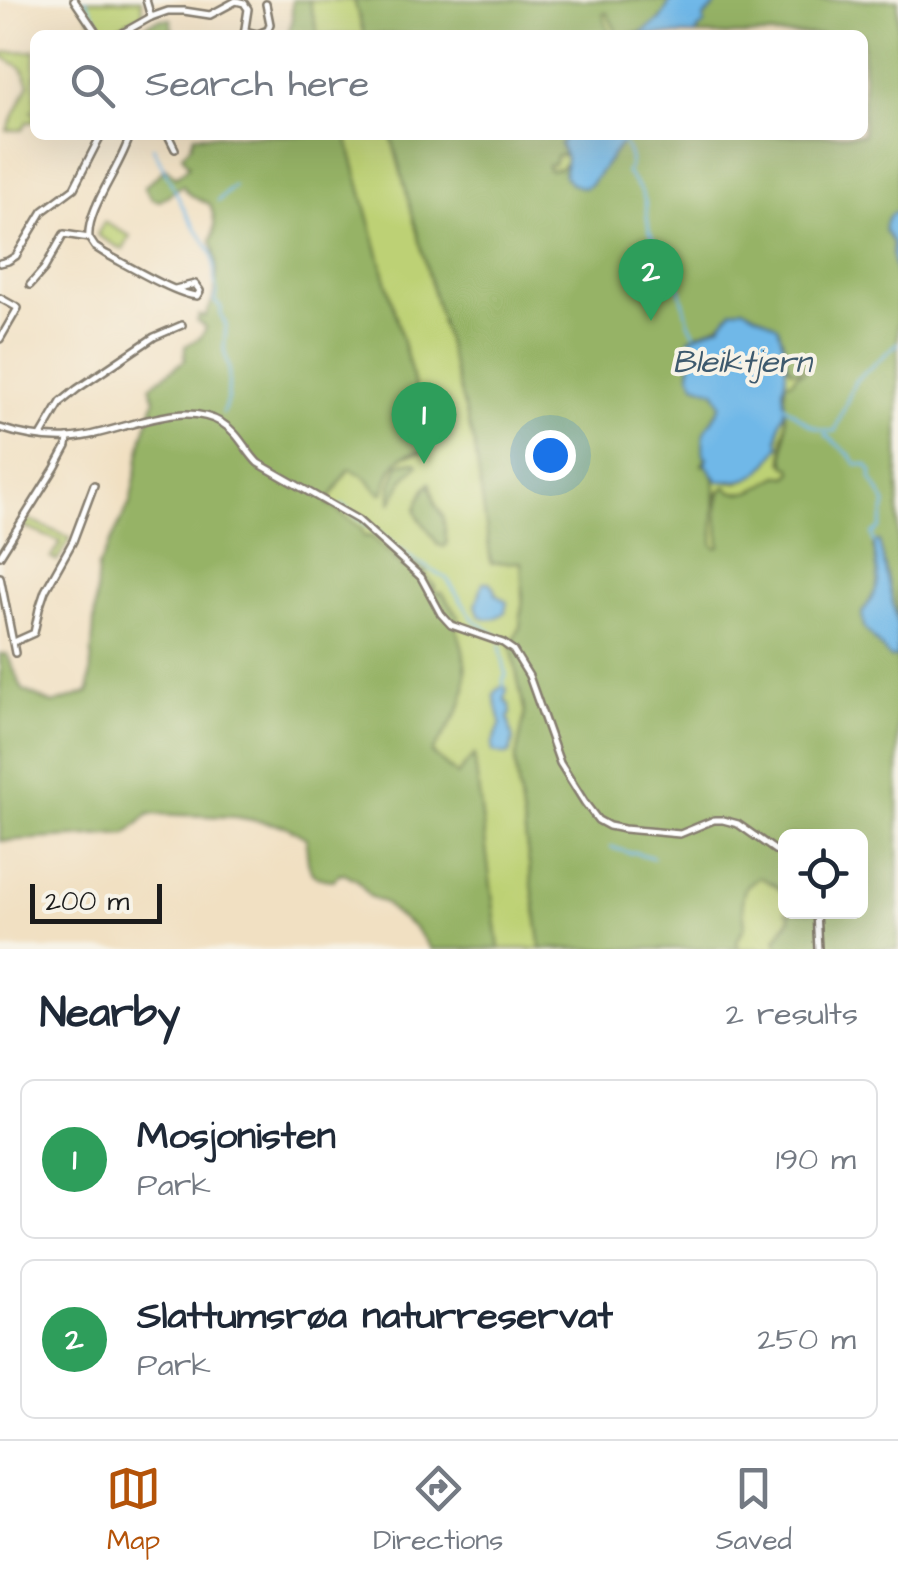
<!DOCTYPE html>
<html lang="en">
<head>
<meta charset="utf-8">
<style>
	:root { --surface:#fff; --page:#f6f6f7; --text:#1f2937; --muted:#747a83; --line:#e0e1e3; --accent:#b45309 }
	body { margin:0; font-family:"Architects Daughter",sans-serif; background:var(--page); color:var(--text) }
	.controls { position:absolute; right:30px; bottom:30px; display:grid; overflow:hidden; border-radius:15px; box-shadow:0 10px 40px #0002 }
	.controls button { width:90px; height:90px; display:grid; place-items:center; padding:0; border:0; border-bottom:2px solid var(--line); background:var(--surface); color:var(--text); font:50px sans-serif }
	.scale { position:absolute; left:30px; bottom:25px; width:132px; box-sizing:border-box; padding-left:10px; border:5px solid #1c1c1c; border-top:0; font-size:28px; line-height:35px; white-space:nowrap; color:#1c1c1c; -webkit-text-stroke:8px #f7f3e8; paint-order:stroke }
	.you { position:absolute; left:550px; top:455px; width:35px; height:35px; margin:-25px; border:8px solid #fff; border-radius:50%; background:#1a73e8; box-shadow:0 0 0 15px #1a73e833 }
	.badge { display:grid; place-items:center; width:65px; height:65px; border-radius:50%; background:var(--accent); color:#fff; font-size:32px; font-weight:700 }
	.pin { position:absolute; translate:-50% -82px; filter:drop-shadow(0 2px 5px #0008) }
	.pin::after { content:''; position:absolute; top:52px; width:35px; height:30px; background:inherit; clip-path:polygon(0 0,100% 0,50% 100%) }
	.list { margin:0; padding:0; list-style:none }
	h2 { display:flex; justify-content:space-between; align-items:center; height:130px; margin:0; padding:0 40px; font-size:42px }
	h2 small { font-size:32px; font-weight:400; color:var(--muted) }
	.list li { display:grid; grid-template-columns:65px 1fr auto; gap:30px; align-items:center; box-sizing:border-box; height:160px; margin:0 20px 20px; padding:0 20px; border:2px solid var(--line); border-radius:15px }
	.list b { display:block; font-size:38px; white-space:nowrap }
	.list p { margin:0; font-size:32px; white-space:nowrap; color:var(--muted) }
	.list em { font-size:32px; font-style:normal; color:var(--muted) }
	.icon { flex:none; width:55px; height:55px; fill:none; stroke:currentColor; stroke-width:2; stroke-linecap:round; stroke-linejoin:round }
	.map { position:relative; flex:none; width:898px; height:949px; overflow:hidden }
	.search { position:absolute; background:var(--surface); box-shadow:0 10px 40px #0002; left:30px; right:30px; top:30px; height:110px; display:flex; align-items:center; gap:25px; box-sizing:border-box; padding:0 35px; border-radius:15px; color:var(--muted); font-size:38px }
	.sheet { height:490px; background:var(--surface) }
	nav { display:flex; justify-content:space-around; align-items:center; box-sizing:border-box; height:140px; border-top:2px solid var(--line); background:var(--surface); font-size:28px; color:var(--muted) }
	nav a { display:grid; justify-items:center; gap:5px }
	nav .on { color:var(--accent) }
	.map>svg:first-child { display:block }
	.green { fill:#bdd175; stroke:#6c7648; stroke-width:2.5; fill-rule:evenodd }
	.forest { fill:#96b366; stroke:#596841; stroke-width:2.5; fill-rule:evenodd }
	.water { fill:#70b8e8; stroke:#466a82; stroke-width:2.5 }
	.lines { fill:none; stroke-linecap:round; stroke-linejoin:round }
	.stream { stroke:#70b8e8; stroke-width:2.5 }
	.street-casing { stroke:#867e6f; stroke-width:10 }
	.street { stroke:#fff; stroke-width:5 }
	.labels { text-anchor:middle; stroke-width:8; stroke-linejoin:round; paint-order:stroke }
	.water-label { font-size:32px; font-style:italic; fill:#3e5a6e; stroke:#f7f3e8 }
</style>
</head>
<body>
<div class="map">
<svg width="898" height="949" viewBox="0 0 898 949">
	<rect width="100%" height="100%" fill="#f7f3e8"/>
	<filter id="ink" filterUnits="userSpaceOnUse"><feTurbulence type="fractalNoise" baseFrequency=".01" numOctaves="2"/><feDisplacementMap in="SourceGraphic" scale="20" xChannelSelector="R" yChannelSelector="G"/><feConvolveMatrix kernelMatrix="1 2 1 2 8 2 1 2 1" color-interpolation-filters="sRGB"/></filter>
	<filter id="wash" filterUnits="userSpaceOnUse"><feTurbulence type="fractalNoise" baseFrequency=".0048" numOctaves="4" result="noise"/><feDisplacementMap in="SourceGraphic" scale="40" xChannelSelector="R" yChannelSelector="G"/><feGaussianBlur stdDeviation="2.25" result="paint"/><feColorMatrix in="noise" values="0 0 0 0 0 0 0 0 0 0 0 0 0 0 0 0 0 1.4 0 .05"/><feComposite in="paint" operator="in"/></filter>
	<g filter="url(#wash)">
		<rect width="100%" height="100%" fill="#f1e0c2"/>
		<g class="green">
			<polygon points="78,0 141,0 143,14 106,33 99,32"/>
			<path d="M 309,0 L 898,0 L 898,248 L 787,422 L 783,438 L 783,462 L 791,467 L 792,472 L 788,477 L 779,476 C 759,485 755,497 730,491 L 727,487 L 719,491 L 717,505 L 720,546 L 717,548 L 713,545 L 714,477 C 742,494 765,469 780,446 L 777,441 L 779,436 L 700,423 L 523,598 L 520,627 L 511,645 L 525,714 L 515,762 L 541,949 L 499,949 L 474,757 L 457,775 L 432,753 L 461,705 L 438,594 L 409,566 L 405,568 L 371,536 L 366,537 L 327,503 L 348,470 L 351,469 L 365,477 L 371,484 L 388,478 C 404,443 409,462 432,448 L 346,135 L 863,135 L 863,35 L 318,35 ZM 431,484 L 435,503 L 443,517 L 437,544 L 416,509 L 426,487 Z"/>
			<polygon points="35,49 35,107 32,112 35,114 35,122 27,122 22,130 7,130 29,84 22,68 0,55 8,52 34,51"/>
			<polygon points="104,222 130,236 123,250 97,235"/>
			<polygon points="25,518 70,538 57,561 51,558 61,542 22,526"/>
			<polygon points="759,877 775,885 785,894 786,912 789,912 790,918 776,940 779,949 739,949 737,942 745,925 742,900 745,888"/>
		</g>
		<g class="forest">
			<polygon points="292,0 309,0 318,35 288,35 292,19"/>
			<path d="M 354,0 L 671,0 C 660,27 646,35 618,35 L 607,13 L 603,14 L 610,35 L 364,35 Z"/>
			<path d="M 718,0 L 898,0 L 898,626 L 879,541 L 873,546 L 878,565 L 879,589 L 897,657 L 898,648 L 898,949 L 779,949 L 776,940 L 790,919 L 789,912 L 860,912 L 860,836 L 786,836 L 785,894 L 775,885 L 759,877 L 745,888 L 742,900 L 745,925 L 737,942 L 739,949 L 541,949 L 515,762 L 525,714 L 511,645 L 520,627 L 523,597 L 521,562 L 491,563 L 475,448 L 391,135 L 566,135 L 560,144 L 564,155 L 557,155 L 554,164 L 548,165 L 549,170 L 561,168 L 566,162 L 566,167 L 605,165 L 627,135 L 863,135 L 863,35 L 696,35 L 704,17 ZM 743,307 C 762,317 781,324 784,347 C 786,358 785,361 791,370 L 799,371 L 804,364 L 807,370 L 796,375 L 792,381 L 786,382 C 781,400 787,409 786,424 C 786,439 782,452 786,466 L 791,467 L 792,473 L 788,477 L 779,476 C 760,485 755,497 730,491 L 727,487 L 724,487 C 713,503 719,527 720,546 L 717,548 L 713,545 L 715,487 L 714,477 L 708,466 L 702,465 L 707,456 L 704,433 L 722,404 L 715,391 L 690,373 L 695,334 C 718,328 724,319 743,307 Z"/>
			<polygon points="160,19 171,19 173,35 143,35 141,31 148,24"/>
			<path d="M 194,135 L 346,135 L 432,448 C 417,456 431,450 415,452 C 394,455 389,475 383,493 L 380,493 L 365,477 L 351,469 L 348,470 L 327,503 L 362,529 L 362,533 L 365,537 L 371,536 L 404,568 L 413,564 L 426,572 L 425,574 L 435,587 L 433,589 L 438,594 L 442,592 L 459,617 L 455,625 C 465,648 470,680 461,704 C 455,721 441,737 432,753 L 457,775 L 474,755 L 499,949 L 431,949 L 415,928 L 394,913 L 385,903 L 369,896 L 357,880 L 344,873 L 339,874 L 334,880 C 304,880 308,861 306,838 L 285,826 L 236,817 L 149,814 L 127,834 L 0,841 L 0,654 L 7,654 L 23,690 L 53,704 L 89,692 L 98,567 L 130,503 L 143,437 L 155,399 L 150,386 L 185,360 L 185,346 L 201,337 L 206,328 L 197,321 L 199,315 L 205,317 C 218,294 220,266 211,241 C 217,229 214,216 210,204 C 199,200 187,196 183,185 L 160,201 L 152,199 L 144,187 L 166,168 L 176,177 L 189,166 L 182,155 L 191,145 Z"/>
			<polygon points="407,462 416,462 418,465 404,479 391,504 391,485 399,464"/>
			<path d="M 430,483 L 435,503 L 443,517 L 447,544 L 444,547 L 437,544 C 422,514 403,519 430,483 Z"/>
		</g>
		<g class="water">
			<polygon points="671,0 718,0 714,8 704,17 704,25 699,28 696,35 638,35 660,20"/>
			<polygon points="566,135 627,135 591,184 584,188 571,184 564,175 566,158 560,144"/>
			<polygon points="898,210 898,283 892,256 893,243 885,231 885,224 889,216"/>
			<path d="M 743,307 L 778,326 L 785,352 L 786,376 L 783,390 L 785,411 L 781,420 L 778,439 L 780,446 C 762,473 753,484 718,481 L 705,463 L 707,457 L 704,455 C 700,425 712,427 721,404 L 715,391 L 695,384 L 690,373 L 692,358 L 689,338 L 720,325 L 732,310 Z"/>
			<path d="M 879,541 L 898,626 L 897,657 L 890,658 L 864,627 L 862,613 C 887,577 876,581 874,542 Z"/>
			<path d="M 483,582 L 490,582 L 494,587 L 496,595 L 507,602 L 505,612 C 496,619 490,621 480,616 L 476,606 Z"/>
			<polygon points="504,686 507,689 505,700 510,705 511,714 508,717 513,740 510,753 507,755 493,752 492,745 501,723 494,694 498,689"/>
		</g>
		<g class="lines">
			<g class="stream">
				<polyline points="86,0 104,33"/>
				<path d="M 621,142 C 629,151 635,162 626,172 L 641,191 L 645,201 L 649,230 L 679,286 L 689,322 L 695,334"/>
				<polyline points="153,147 172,185"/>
				<path d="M 174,188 C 179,198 183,209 189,218 C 197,231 206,240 212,254 C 216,265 212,275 216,287"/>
				<polyline points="218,201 234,186"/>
				<polyline points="217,290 214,301 221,307 221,315 226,325 224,350 229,369 228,397 223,413"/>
				<path d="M 784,405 C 799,417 815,433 835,431 L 855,381 L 898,343"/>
				<polyline points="825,434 851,456 856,464 867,465 872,472 871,478 886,504 880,528 872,534 874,542"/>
				<polyline points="342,505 411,558 447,579 473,619 500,638"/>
				<polyline points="500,645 506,675 503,680 504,686"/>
				<polyline points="611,847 630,853 633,852 654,858"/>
			</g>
		</g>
	</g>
	<g filter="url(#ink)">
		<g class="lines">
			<defs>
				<g id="street">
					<polyline points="74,0 98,35"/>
					<polyline points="146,0 151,17"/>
					<polyline points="236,1 244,3 248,9 244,35"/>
					<polyline points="245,31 258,34 268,30 270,24 266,4"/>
					<polyline points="119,35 151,17 168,11 184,11 210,15 236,1"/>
					<path d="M 130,135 C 122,166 86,209 89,238 L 95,247 L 106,254 C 127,265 177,295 197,296 L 200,291 L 195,284 L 175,289"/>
					<polyline points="168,135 175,149"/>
					<polyline points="0,263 8,261 16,256 43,211 74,188 101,135"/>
					<polyline points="30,285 44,269 64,234 89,238"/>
					<polyline points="0,298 18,308 0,339"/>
					<path d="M 0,428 C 21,435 47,439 69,438 C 116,436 178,397 222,423 C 239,433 245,450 258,463 L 358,520 L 421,577 L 441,614 L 451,625 L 503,643 L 513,650 L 529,676 L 560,763 L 585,803 L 598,820 L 609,826 L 624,829 L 680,834 L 714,820 L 723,820 L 738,824 L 786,858"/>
					<polyline points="41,436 61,402 77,389 154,337 182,325"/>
					<polyline points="0,556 55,468 67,446 68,438"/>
					<polyline points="0,577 15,653"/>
					<polyline points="14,642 34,633 39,609 45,591 73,541 94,485"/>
					<polyline points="816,912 818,949"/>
				</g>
			</defs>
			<use href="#street" class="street-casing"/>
			<use href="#street" class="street"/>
		</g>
	</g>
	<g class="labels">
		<g class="water-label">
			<text x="742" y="372">Bleiktjern</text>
		</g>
	</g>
</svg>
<div class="controls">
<button><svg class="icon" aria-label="locate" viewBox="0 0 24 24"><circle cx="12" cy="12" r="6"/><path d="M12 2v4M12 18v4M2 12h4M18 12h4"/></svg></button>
</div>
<div class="scale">200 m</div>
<div class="you"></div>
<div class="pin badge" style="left:424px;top:464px;background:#2e9e5b">1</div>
<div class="pin badge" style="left:651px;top:321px;background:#2e9e5b">2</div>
<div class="search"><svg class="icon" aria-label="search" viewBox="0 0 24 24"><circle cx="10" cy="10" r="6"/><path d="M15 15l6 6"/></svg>Search here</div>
</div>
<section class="sheet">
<h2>Nearby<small>2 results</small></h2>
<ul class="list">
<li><span class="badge" style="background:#2e9e5b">1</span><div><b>Mosjonisten</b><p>Park</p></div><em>190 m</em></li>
<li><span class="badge" style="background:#2e9e5b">2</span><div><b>Slattumsrøa naturreservat</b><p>Park</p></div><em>250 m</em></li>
</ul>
</section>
<nav>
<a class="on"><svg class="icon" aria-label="map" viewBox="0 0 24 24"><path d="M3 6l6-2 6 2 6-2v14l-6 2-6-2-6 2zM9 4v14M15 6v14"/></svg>Map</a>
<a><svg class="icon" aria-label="directions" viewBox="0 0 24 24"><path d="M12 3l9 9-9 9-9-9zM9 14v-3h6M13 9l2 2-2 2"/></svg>Directions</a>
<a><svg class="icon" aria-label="saved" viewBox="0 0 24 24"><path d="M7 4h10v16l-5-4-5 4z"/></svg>Saved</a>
</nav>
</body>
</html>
